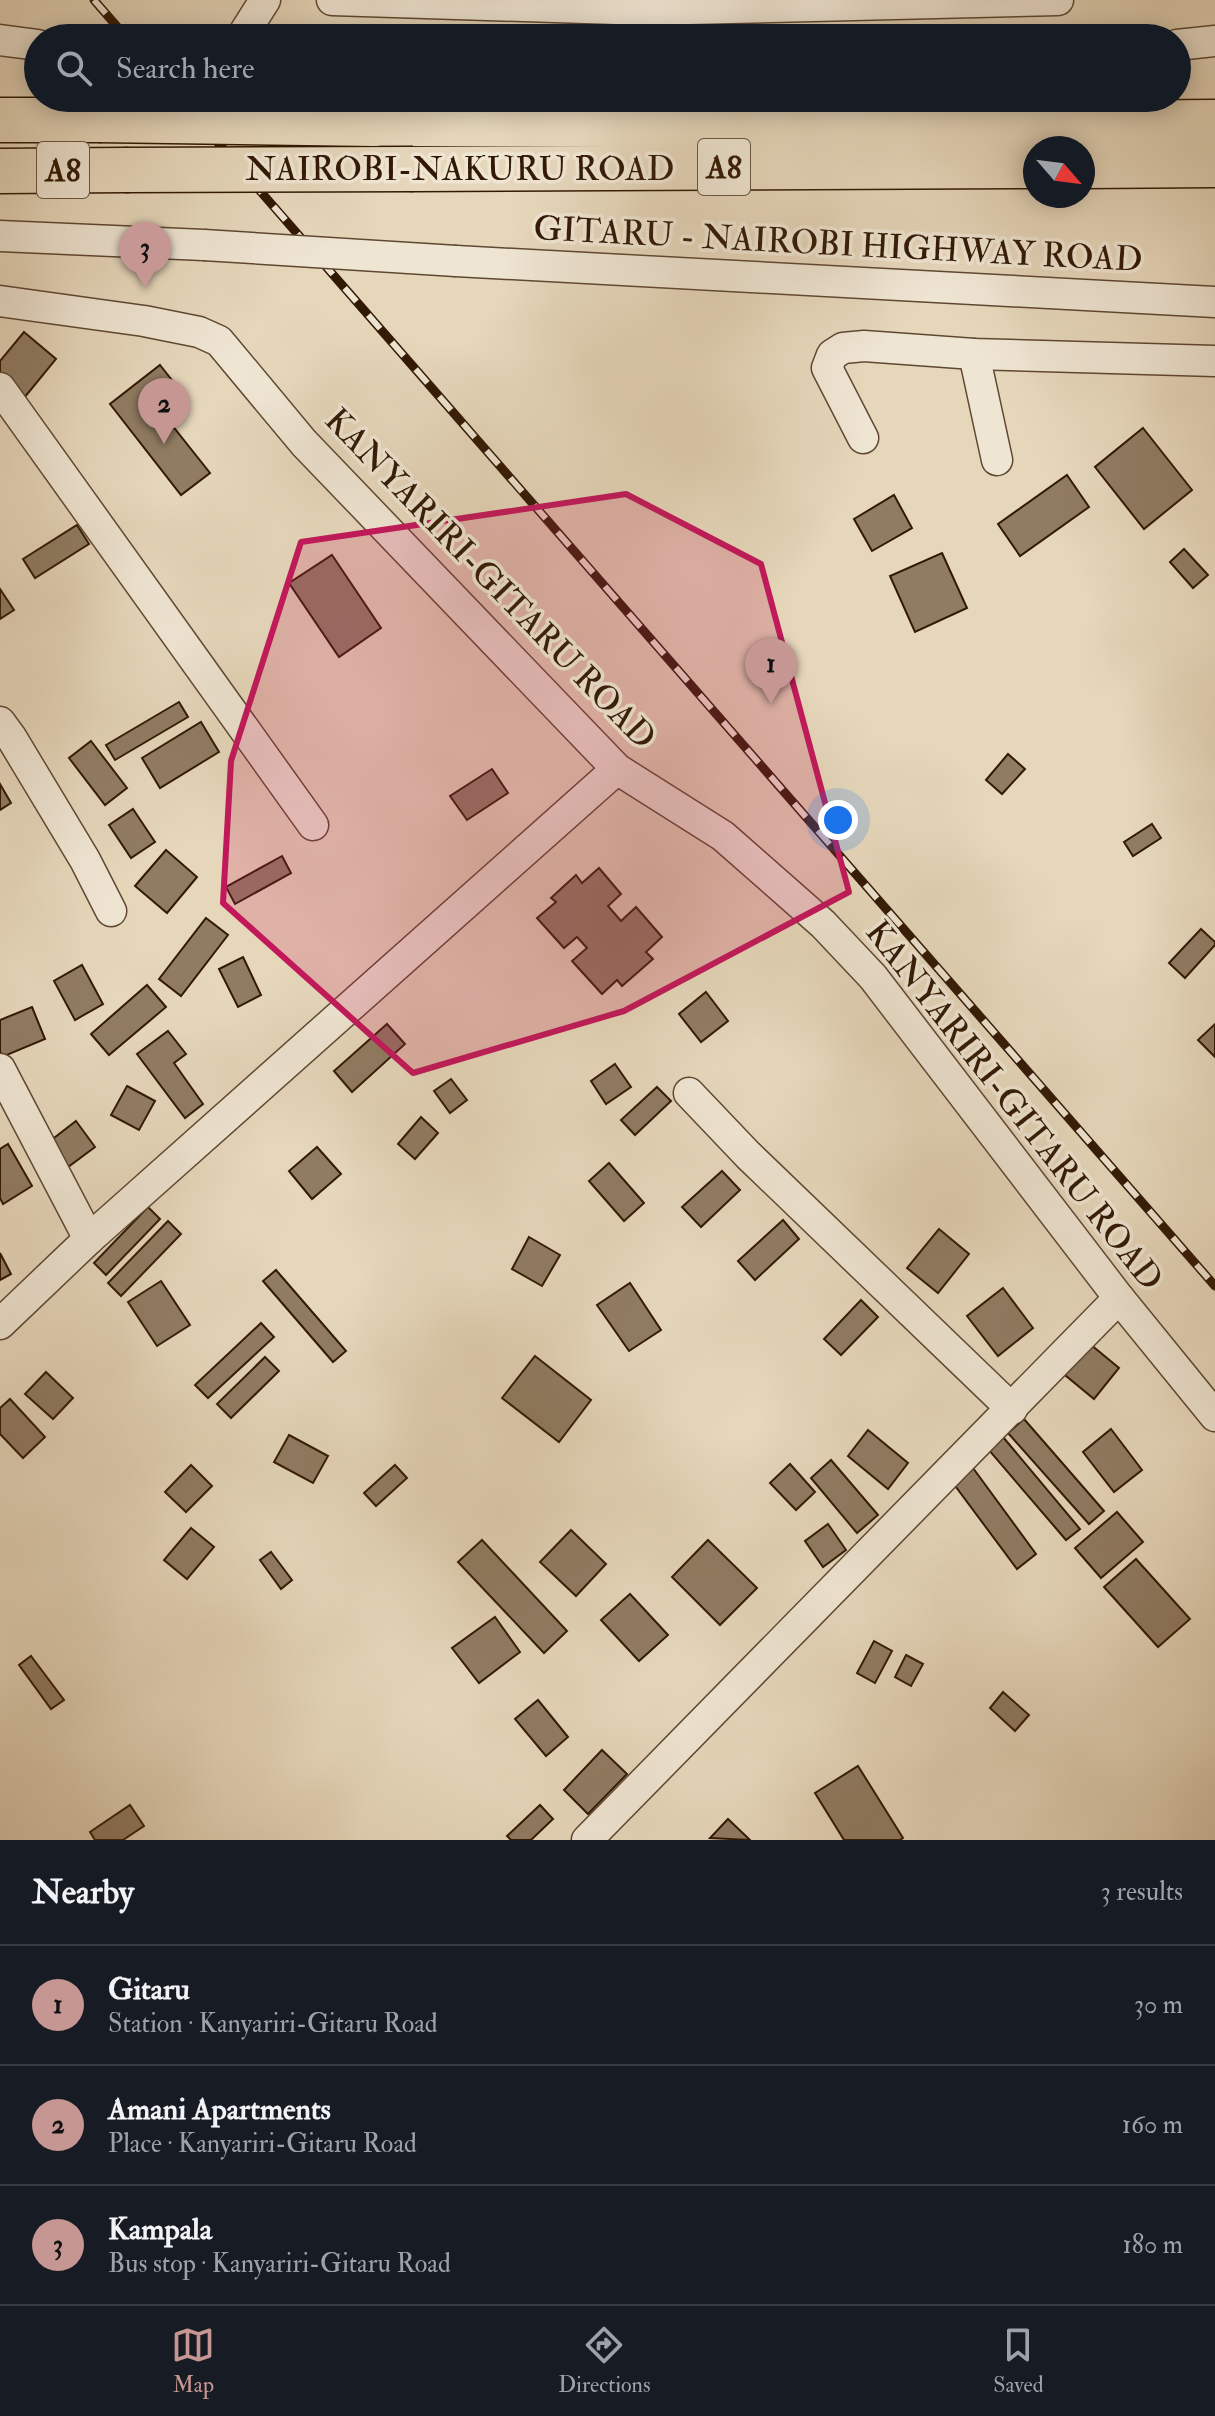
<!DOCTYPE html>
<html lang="en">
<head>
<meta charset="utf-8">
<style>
	:root { --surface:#171b24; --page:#20242c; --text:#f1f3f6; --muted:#9ea1a6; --line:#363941; --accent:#c59692 }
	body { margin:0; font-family:"IM FELL Double Pica",serif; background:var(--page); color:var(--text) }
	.compass { position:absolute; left:1023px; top:136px; width:72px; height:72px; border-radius:50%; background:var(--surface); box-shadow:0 4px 20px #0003; rotate:118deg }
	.you { position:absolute; left:838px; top:820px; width:28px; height:28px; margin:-20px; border:6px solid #fff; border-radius:50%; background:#1a73e8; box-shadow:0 0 0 12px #1a73e833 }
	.badge { display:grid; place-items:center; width:52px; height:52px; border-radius:50%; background:var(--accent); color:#111; font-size:26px; font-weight:700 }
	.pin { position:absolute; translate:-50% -66px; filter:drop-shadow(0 2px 4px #0008) }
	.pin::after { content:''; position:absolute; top:42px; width:28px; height:24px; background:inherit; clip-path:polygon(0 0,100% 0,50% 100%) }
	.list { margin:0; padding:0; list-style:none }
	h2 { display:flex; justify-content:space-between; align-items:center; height:104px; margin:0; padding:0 32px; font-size:34px }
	h2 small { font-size:26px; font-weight:400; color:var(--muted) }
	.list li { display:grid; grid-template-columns:52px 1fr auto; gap:24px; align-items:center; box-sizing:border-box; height:120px; padding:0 32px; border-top:2px solid var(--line) }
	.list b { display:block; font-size:30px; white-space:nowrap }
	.list p { margin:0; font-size:26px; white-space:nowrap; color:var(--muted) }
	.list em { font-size:26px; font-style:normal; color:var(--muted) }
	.icon { flex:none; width:44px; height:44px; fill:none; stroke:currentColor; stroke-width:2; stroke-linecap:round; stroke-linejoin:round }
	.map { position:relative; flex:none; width:1215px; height:1840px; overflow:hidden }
	.search { position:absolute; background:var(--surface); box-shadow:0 4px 20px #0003; left:24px; right:24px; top:24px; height:88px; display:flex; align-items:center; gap:20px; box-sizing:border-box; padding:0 28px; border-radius:44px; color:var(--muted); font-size:30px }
	.sheet { height:464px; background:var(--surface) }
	nav { display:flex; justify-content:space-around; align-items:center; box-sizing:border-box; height:112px; border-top:2px solid var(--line); background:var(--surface); font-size:22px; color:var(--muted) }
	nav a { display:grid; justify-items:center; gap:4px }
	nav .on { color:var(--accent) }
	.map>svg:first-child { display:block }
	.building { fill:#907c63; stroke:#321904; stroke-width:2 }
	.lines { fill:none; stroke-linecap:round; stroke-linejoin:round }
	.street-casing { stroke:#5f4832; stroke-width:33 }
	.highway-casing { stroke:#321904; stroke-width:47 }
	.street { stroke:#efe5d3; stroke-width:30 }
	.highway { stroke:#e6d7bb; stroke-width:44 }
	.rail-casing { stroke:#321904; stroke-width:9 }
	.rail { stroke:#efe5d3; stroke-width:6; stroke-dasharray:18; stroke-linecap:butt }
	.street-bridge-casing { stroke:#5f4832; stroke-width:33; stroke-linecap:butt }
	.highway-bridge-casing { stroke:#321904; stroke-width:47; stroke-linecap:butt }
	.street-bridge { stroke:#efe5d3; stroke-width:30 }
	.highway-bridge { stroke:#e6d7bb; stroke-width:44 }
	.marked { fill:#c2185b; fill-opacity:0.2; stroke:#c2185b; stroke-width:6; stroke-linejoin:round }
	.labels { text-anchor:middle; stroke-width:7; stroke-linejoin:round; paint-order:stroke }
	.shield { fill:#efe5d3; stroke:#6b5642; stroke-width:2 }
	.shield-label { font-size:32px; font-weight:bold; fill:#321904 }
	.street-label { font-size:34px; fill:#321904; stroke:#efe5d3 }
</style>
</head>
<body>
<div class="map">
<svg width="1215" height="1840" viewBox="0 0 1215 1840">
	<rect width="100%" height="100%" fill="#e6d7bb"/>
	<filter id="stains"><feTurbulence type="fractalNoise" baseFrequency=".0025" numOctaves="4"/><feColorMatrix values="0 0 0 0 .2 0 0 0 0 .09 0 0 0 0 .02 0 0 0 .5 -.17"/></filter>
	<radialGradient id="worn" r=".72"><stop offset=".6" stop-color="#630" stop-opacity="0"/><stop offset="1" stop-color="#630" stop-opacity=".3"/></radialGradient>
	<g class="building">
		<polygon points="24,332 56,359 24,398 0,378 0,361"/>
		<polygon points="160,365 186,398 164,415 210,473 181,495 110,404"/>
		<polygon points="1143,428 1192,490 1144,529 1095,467"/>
		<polygon points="1067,475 1089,507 1020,556 998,524"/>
		<polygon points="894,495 912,528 872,551 854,519"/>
		<polygon points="77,525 89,544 35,578 23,559"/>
		<polygon points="1184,549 1208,575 1193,588 1170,562"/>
		<polygon points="942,553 967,608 915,632 890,576"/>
		<polygon points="332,555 381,628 339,657 289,583"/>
		<polygon points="0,589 14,610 0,619"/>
		<polygon points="179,702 188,717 115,760 106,745"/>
		<polygon points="201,722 219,752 160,788 142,758"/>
		<polygon points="91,741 127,788 105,805 69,758"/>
		<polygon points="1008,754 1025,769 1002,794 986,780"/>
		<polygon points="492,769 508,793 467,820 450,796"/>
		<polygon points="0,784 11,803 0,810"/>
		<polygon points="133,809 155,842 131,858 109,825"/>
		<polygon points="1152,824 1161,838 1133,856 1124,842"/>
		<polygon points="166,850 197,877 167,913 135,886"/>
		<polygon points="282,856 291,873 235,904 226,887"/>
		<polygon points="599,868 621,894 608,906 621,921 636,907 662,937 646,952 653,959 622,986 617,980 602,994 572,961 587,948 577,937 564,948 537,918 556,902 551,898 576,875 582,883"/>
		<polygon points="206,918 228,935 181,996 159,979"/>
		<polygon points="1201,929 1215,942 1215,945 1185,978 1169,963"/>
		<polygon points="243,957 261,995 238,1007 219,969"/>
		<polygon points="82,965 103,1004 75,1020 54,981"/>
		<polygon points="147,985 166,1007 109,1055 91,1034"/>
		<polygon points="706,992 728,1021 701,1042 679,1014"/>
		<polygon points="32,1007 45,1039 2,1057 0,1051 0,1020"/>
		<polygon points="387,1024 405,1044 352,1092 334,1071"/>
		<polygon points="1215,1024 1215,1057 1198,1040"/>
		<polygon points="168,1031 186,1054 174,1063 203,1104 185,1118 137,1054"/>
		<polygon points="615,1064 631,1087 606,1104 591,1081"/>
		<polygon points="451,1079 467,1100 450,1113 434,1091"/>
		<polygon points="127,1086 155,1101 139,1130 111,1115"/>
		<polygon points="657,1087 671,1101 635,1135 621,1120"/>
		<polygon points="421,1117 438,1133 415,1159 398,1144"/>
		<polygon points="76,1121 95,1147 64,1170 45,1145"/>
		<polygon points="8,1144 32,1186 3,1204 0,1198 0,1149"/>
		<polygon points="317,1147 341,1174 312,1199 289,1171"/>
		<polygon points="609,1163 644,1203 624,1221 589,1181"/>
		<polygon points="722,1171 740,1190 701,1227 682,1207"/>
		<polygon points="148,1207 160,1219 106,1275 94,1263"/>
		<polygon points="783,1220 799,1239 755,1280 738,1261"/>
		<polygon points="168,1221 181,1234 121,1296 108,1283"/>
		<polygon points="939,1229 969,1254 938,1293 907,1268"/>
		<polygon points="529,1237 560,1255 542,1286 512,1269"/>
		<polygon points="0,1253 11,1274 0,1280"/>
		<polygon points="276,1270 346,1351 333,1362 263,1281"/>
		<polygon points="161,1281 190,1325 157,1346 128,1302"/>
		<polygon points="630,1283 661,1330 629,1351 597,1305"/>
		<polygon points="1003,1288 1033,1328 998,1356 967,1316"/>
		<polygon points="861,1300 878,1317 841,1355 824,1339"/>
		<polygon points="261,1323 274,1337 208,1398 195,1385"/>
		<polygon points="1090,1344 1119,1368 1094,1399 1065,1375"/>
		<polygon points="535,1356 591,1400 559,1442 502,1398"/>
		<polygon points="265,1357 279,1371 231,1418 217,1404"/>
		<polygon points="46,1372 73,1398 53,1419 25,1394"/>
		<polygon points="10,1399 45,1437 23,1458 0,1434 0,1408"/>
		<polygon points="1024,1419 1104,1511 1089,1524 1008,1433"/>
		<polygon points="1111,1429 1142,1470 1114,1492 1083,1452"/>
		<polygon points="868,1430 908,1463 888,1489 848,1456"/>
		<polygon points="289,1435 328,1456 313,1483 274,1462"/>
		<polygon points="1003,1437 1080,1529 1066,1540 988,1449"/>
		<polygon points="831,1460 878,1515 857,1533 811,1478"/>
		<polygon points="790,1464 815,1492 796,1510 770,1483"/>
		<polygon points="191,1465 212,1486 186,1512 165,1492"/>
		<polygon points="395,1465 407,1478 376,1506 364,1493"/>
		<polygon points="973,1468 1036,1554 1017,1569 953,1483"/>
		<polygon points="1117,1512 1143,1542 1101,1578 1075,1548"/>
		<polygon points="828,1524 846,1550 823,1567 805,1541"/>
		<polygon points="191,1528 214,1547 187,1579 164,1560"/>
		<polygon points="571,1530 606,1564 576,1596 540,1562"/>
		<polygon points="482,1540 567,1631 544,1653 458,1562"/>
		<polygon points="708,1540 757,1588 720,1625 672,1577"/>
		<polygon points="271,1552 292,1580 281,1589 260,1560"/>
		<polygon points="1136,1559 1190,1619 1158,1647 1104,1587"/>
		<polygon points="630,1594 668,1635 639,1661 601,1620"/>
		<polygon points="495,1617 520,1652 479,1683 452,1648"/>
		<polygon points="874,1641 892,1651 875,1683 857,1673"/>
		<polygon points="906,1655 923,1664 911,1686 895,1677"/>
		<polygon points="31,1656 64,1700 51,1709 19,1665"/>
		<polygon points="1003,1692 1029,1715 1015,1731 990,1708"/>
		<polygon points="538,1700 568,1737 546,1756 515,1719"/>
		<polygon points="602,1750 627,1774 588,1814 564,1790"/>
		<polygon points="858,1766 903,1838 900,1840 844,1840 815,1793"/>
		<polygon points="130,1805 144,1826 123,1840 95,1840 90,1832"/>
		<polygon points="540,1805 553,1819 531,1840 511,1840 507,1836"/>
		<polygon points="728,1819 750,1840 710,1838"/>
	</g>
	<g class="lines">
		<defs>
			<g id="street">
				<polyline points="332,0 647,10 1058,0"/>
				<polyline points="241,38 265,0"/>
				<polyline points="0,40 38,45"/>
				<polyline points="1177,45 1215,41"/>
				<polyline points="476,124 512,98"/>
				<polyline points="0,236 204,245"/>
				<polyline points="456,261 1215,302"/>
				<polyline points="0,301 144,321 199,332 219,341 304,443 617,769 723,836 823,924 873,977 1119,1298 1215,1416"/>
				<polyline points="974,354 997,460"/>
				<polyline points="0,388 313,825"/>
				<polyline points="863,438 827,368 832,355 843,348 864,346 974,354 1215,361"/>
				<polyline points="0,722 11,737 85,860 111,911"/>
				<polyline points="0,1069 89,1239"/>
				<polyline points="689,1093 748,1155 1012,1409"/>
				<polyline points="0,1324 89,1239 617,769"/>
				<polyline points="587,1840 1119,1298"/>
			</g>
			<g id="highway">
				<polyline points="0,120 99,120"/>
				<polyline points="374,124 824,125 1215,122"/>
				<polyline points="1083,166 1215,165"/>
				<polyline points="413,169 1035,166"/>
				<polyline points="0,171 125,170"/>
			</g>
		</defs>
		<use href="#street" class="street-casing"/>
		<use href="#highway" class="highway-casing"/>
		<use href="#street" class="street"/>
		<use href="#highway" class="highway"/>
		<defs>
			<g id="rail">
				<polyline points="94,0 127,38"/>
				<polyline points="179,98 1215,1286"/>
			</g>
		</defs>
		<use href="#rail" class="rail-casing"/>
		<use href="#rail" class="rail"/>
		<defs>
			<polyline id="street-bridge" points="204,245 456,261"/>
			<g id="highway-bridge">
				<polyline points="99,120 374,124"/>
				<polyline points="125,170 413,169"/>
			</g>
		</defs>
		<use href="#street-bridge" class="street-bridge-casing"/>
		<use href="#highway-bridge" class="highway-bridge-casing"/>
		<use href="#street-bridge" class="street-bridge"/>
		<use href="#highway-bridge" class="highway-bridge"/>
	</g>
	<path class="marked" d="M 626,494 L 761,564 L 849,892 L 624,1011 L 413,1073 L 223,903 L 231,761 L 301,542 Z"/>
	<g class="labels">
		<g class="shield">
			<rect x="698" y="139" width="52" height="56" rx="6"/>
			<rect x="37" y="142" width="52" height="56" rx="6"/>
		</g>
		<g class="shield-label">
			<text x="724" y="178">A8</text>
			<text x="63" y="181">A8</text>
		</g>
		<g class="street-label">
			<text x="460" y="180">NAIROBI-NAKURU ROAD</text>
			<text transform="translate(838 243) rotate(3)" y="12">GITARU - NAIROBI HIGHWAY ROAD</text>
			<text transform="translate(491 578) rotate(46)" y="12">KANYARIRI-GITARU ROAD</text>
			<text transform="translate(1015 1105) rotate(52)" y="12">KANYARIRI-GITARU ROAD</text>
		</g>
	</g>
	<rect width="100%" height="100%" filter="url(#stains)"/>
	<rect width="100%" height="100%" fill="url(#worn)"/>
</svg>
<svg class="compass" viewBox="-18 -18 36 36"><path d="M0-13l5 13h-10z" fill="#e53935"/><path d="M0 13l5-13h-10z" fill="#9ea1a6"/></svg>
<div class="you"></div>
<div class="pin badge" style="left:771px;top:704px">1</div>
<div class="pin badge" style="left:164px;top:444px">2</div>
<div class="pin badge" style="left:145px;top:288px">3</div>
<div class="search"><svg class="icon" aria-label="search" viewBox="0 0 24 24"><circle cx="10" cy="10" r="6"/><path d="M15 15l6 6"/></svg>Search here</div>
</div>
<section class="sheet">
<h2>Nearby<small>3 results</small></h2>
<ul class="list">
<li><span class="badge">1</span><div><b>Gitaru</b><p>Station · Kanyariri-Gitaru Road</p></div><em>30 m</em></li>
<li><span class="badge">2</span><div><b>Amani Apartments</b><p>Place · Kanyariri-Gitaru Road</p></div><em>160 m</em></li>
<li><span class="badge">3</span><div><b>Kampala</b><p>Bus stop · Kanyariri-Gitaru Road</p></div><em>180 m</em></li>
</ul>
</section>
<nav>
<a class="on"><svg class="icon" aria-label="map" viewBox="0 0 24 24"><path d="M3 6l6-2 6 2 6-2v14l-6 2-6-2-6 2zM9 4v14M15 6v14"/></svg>Map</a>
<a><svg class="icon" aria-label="directions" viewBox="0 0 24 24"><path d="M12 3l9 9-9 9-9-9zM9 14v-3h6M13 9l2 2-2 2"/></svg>Directions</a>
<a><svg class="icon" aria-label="saved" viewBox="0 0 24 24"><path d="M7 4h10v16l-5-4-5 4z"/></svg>Saved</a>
</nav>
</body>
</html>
